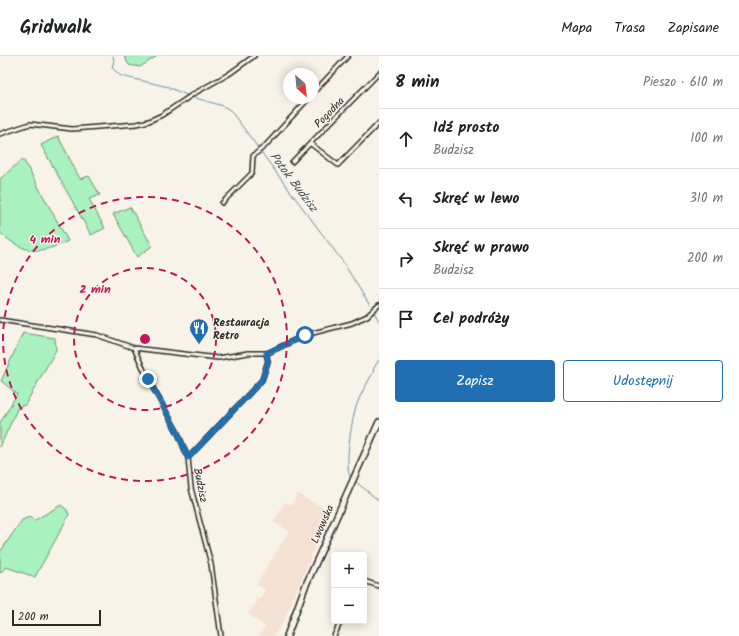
<!DOCTYPE html>
<html lang="pl">
<head>
<meta charset="utf-8">
<style>
	:root { --surface:#fff; --page:#f6f6f6; --text:#202124; --muted:#757577; --line:#e0e0e0; --accent:#1f6fb2 }
	body { margin:0; font-family:Kalam,sans-serif; background:var(--page); color:var(--text) }
	.controls { position:absolute; right:12px; bottom:12px; display:grid; overflow:hidden; border-radius:4px; box-shadow:0 2px 10px #0003 }
	.controls button { width:36px; height:36px; display:grid; place-items:center; padding:0; border:0; border-bottom:1px solid var(--line); background:var(--surface); color:var(--text); font:20px sans-serif }
	.compass { position:absolute; left:283px; top:12px; width:36px; height:36px; border-radius:50%; background:var(--surface); box-shadow:0 2px 10px #0003; rotate:153deg }
	.scale { position:absolute; left:12px; bottom:10px; width:89px; box-sizing:border-box; padding-left:4px; border:2px solid #2b2b2b; border-top:0; font-size:11px; line-height:14px; white-space:nowrap; color:#2b2b2b; -webkit-text-stroke:3px #f7f3e8; paint-order:stroke }
	.stop { position:absolute; width:12px; height:12px; margin:-9px; border:3px solid #1f6fb2; border-radius:50%; background:#fff }
	.stop.end { background:#1f6fb2; border-color:#fff; box-shadow:0 1px 4px #0008 }
	.list { margin:0; padding:0; list-style:none }
	h2 { display:flex; justify-content:space-between; align-items:center; height:52px; margin:0; padding:0 16px; font-size:17px }
	h2 small { font-size:13px; font-weight:400; color:var(--muted) }
	.list li { display:grid; grid-template-columns:26px 1fr auto; gap:12px; align-items:center; box-sizing:border-box; height:60px; padding:0 16px; border-top:1px solid var(--line) }
	.list b { display:block; font-size:15px; white-space:nowrap }
	.list p { margin:0; font-size:13px; white-space:nowrap; color:var(--muted) }
	.list em { font-size:13px; font-style:normal; color:var(--muted) }
	.actions { display:flex; gap:8px; padding:12px 16px }
	.actions a { flex:1; padding:9px 0; border:1px solid var(--accent); border-radius:4px; text-align:center; font-size:14px; color:var(--accent) }
	.actions .main { background:var(--accent); color:#fff }
	.icon { flex:none; width:22px; height:22px; fill:none; stroke:currentColor; stroke-width:2; stroke-linecap:round; stroke-linejoin:round }
	.map { position:relative; flex:none; width:379px; height:580px; overflow:hidden }
	header { display:flex; align-items:center; gap:24px; box-sizing:border-box; height:56px; padding:0 20px; background:var(--surface); border-bottom:1px solid var(--line) }
	header strong { font-size:19px }
	nav { display:flex; gap:22px; margin-inline-start:auto; font-size:14px }
	main { display:flex }
	aside { flex:1; background:var(--surface) }
	.map>svg:first-child { display:block }
	.built { fill:#f4e1d3 }
	.green { fill:#a9f1be; stroke:#6a8e74 }
	.lines { fill:none; stroke-linecap:round; stroke-linejoin:round }
	.stream { stroke:#698fa3; stroke-width:1 }
	.street-casing { stroke:#2b2b2b; stroke-width:6 }
	.primary-casing { stroke:#2b2b2b; stroke-width:8 }
	.street { stroke:#f7f3e8; stroke-width:3 }
	.primary { stroke:#f7f3e8; stroke-width:5 }
	.route { stroke:#1f6fb2; stroke-width:5 }
	.ring { fill:none; stroke:#c2185b; stroke-width:2; stroke-dasharray:7 5 }
	.labels { text-anchor:middle; stroke-width:3; stroke-linejoin:round; paint-order:stroke }
	.street-label { font-size:11px; fill:#2b2b2b; stroke:#f7f3e8 }
	.poi-label { font-size:11px; font-weight:bold; fill:#2b2b2b; stroke:#f7f3e8; text-anchor:start }
	.water-label { font-size:12px; font-style:italic; fill:#45545d; stroke:#f7f3e8 }
	.centre { fill:#c2185b; stroke:#f7f3e8; stroke-width:2 }
	.ring-label { font-size:12px; text-anchor:middle; font-weight:bold; fill:#c2185b; stroke:#f7f3e8; stroke-width:3; stroke-linejoin:round; paint-order:stroke }
</style>
</head>
<body>
<header>
<strong>Gridwalk</strong>
<nav><a>Mapa</a><a>Trasa</a><a>Zapisane</a></nav>
</header>
<main>
<div class="map">
<svg width="379" height="580" viewBox="0 0 379 580">
	<rect width="100%" height="100%" fill="#f7f3e8"/>
	<filter id="ink" filterUnits="userSpaceOnUse"><feTurbulence type="fractalNoise" baseFrequency=".025" numOctaves="2"/><feDisplacementMap in="SourceGraphic" scale="8" xChannelSelector="R" yChannelSelector="G"/><feConvolveMatrix kernelMatrix="1 2 1 2 8 2 1 2 1" color-interpolation-filters="sRGB"/></filter>
	<g filter="url(#ink)">
		<polygon class="built" points="297,438 330,455 283,567 273,580 259,580 265,571 248,558 265,535 257,528 289,475 274,466 285,446 292,449"/>
		<g class="green">
			<polygon points="124,0 157,0 140,11 129,9"/>
			<polygon points="58,80 80,123 89,120 100,139 89,143 105,172 91,179 41,89"/>
			<path d="M 23,103 L 68,185 C 38,199 26,198 0,177 L 0,123 Z"/>
			<polygon points="130,151 152,190 137,201 113,158"/>
			<polygon points="23,277 55,282 56,294 25,349 18,351 0,391 0,367 17,338 1,325"/>
			<polygon points="61,449 67,454 69,459 35,521 6,511 0,517 0,496 22,464 29,461 35,464"/>
		</g>
		<g class="lines">
			<g class="stream">
				<polyline points="113,0 114,4 112,12 121,20 169,31"/>
				<polyline points="169,33 170,32 189,40"/>
				<polyline points="192,41 223,50 230,54 259,93"/>
				<polyline points="261,96 343,206 372,253"/>
				<polyline points="374,256 379,265"/>
				<path d="M 351,422 C 343,412 352,364 356,351 C 359,341 367,327 373,317 L 374,312 L 379,304"/>
				<polyline points="355,425 379,445"/>
			</g>
			<defs>
				<g id="street">
					<polyline points="313,37 348,0"/>
					<polyline points="0,78 30,68 72,73 137,68 149,65 162,59 195,37 229,18 254,0"/>
					<polyline points="311,88 338,109 379,67"/>
					<polyline points="292,106 379,17"/>
					<polyline points="222,147 252,117 253,100 266,89 309,42"/>
					<polyline points="0,264 97,279 134,292 218,302 248,297 268,297 305,279 352,267 367,260 379,249"/>
					<polyline points="134,292 148,323 178,377 188,402 191,432 211,508 221,580"/>
					<polyline points="188,402 262,324 268,305 266,297"/>
					<polyline points="364,525 379,530"/>
					<polyline points="334,580 341,565"/>
				</g>
				<polyline id="primary" points="287,580 305,531 379,366"/>
			</defs>
			<use href="#street" class="street-casing"/>
			<use href="#primary" class="primary-casing"/>
			<use href="#street" class="street"/>
			<use href="#primary" class="primary"/>
		</g>
	</g>
	<g class="lines" filter="url(#ink)">
		<polyline class="route" points="148,323 178,377 188,402 262,324 268,305 266,297 305,279"/>
	</g>
	<g class="ring">
		<circle cx="145" cy="283" r="71"/>
		<circle cx="145" cy="283" r="142"/>
	</g>
	<defs>
		<symbol id="restaurant-pin" viewBox="-11 -11 22 30"><path d="M0 17L-7.5 6A9.5 9.5 0 1 1 7.5 6Z" fill="#1f6fb2" stroke="#f7f3e8"/><path d="M-5-6h1v4h1v-4h1v4h1v-4h1v5L-1.5 .5V6h-2V.5L-5-1ZM5-6V6H3V1.5H1.5Q1.5-4 5-6Z" fill="#fff"/></symbol>
	</defs>
	<g fill-rule="evenodd">
		<use href="#restaurant-pin" x="188" y="261" width="22" height="30"/>
	</g>
	<g class="labels">
		<g class="street-label">
			<text transform="translate(329 56) rotate(-46)" y="4">Pogodna</text>
			<text transform="translate(201 429) rotate(79)" y="4">Budzisz</text>
			<text transform="translate(322 468) rotate(-66)" y="4">Lwowska</text>
		</g>
		<g class="poi-label">
			<text x="213" y="270">Restauracja<tspan x="213" dy="13">Retro</tspan></text>
		</g>
		<g class="water-label">
			<text transform="translate(294 126) rotate(53)" y="4">Potok Budzisz</text>
		</g>
	</g>
	<circle cx="145" cy="283" r="6" class="centre"/>
	<g class="ring-label">
		<text x="45" y="187">4 min</text>
		<text x="95" y="237">2 min</text>
	</g>
</svg>
<div class="controls">
<button>+</button>
<button>−</button>
</div>
<svg class="compass" viewBox="-18 -18 36 36"><path d="M0-13l5 13h-10z" fill="#e53935"/><path d="M0 13l5-13h-10z" fill="#757577"/></svg>
<div class="scale">200 m</div>
<div class="stop" style="left:305px;top:279px"></div>
<div class="stop end" style="left:148px;top:323px"></div>
</div>
<aside>
<h2>8 min<small>Pieszo · 610 m</small></h2>
<ul class="list">
<li><svg class="icon" aria-label="ahead" viewBox="0 0 24 24"><path d="M12 20V5M6 11l6-6 6 6"/></svg><div><b>Idź prosto</b><p>Budzisz</p></div><em>100 m</em></li>
<li><svg class="icon" aria-label="left" viewBox="0 0 24 24"><path d="M17 20v-9H6M10 6l-5 5 5 5"/></svg><div><b>Skręć w lewo</b></div><em>310 m</em></li>
<li><svg class="icon" aria-label="right" viewBox="0 0 24 24"><path d="M7 20v-9h11M14 6l5 5-5 5"/></svg><div><b>Skręć w prawo</b><p>Budzisz</p></div><em>200 m</em></li>
<li><svg class="icon" aria-label="arrive" viewBox="0 0 24 24"><path d="M6 21V4h12l-3 4 3 4H6"/></svg><div><b>Cel podróży</b></div></li>
</ul>
<div class="actions"><a class="main">Zapisz</a><a>Udostępnij</a></div>
</aside>
</main>
</body>
</html>
